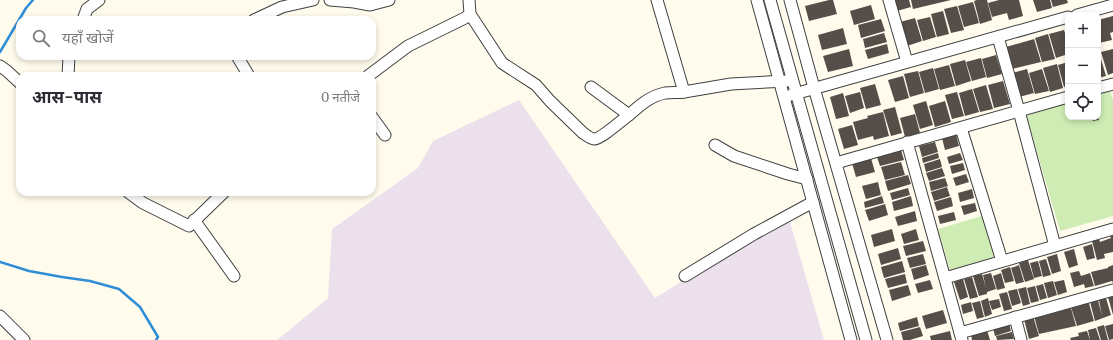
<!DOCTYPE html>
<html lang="hi">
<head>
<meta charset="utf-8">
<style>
	:root { --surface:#fff; --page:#f7f7f7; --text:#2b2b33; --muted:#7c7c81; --line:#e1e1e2 }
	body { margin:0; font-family:Merriweather,"Noto Sans Devanagari",serif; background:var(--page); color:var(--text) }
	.controls { position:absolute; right:12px; top:12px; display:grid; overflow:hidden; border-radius:8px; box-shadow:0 2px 6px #0003 }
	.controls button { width:36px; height:36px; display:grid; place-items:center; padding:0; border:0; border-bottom:1px solid var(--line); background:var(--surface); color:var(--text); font:20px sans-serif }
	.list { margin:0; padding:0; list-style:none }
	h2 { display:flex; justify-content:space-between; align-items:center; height:52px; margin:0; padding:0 16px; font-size:17px }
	h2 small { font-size:13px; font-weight:400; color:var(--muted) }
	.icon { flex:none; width:22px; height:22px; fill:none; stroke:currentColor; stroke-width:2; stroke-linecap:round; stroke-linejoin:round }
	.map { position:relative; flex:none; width:1113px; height:340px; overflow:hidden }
	.search { position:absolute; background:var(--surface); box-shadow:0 2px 6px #0003; left:16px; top:16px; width:360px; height:44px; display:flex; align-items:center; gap:10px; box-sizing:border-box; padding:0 14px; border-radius:12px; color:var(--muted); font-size:15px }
	.panel { position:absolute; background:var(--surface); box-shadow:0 2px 6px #0003; left:16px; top:72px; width:360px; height:124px; border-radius:12px }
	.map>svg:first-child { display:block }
	.industrial { fill:#ece0ec }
	.green { fill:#ceecb3 }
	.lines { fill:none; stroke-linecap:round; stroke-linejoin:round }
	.stream { stroke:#2f8dd7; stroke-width:2.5 }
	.building { fill:#564e48 }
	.minor-casing { stroke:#404040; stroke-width:13 }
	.minor { stroke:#fff; stroke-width:11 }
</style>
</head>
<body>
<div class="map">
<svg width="1113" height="340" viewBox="0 0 1113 340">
	<rect width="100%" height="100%" fill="#fffced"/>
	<polygon class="industrial" points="519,100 655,298 788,215 824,340 277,340 328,298 332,229 418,168 433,141"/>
	<g class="green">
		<polygon points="1109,87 1113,100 1113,216 1060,231 1025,111 1068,99 1068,117 1098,117 1098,90"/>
		<polygon points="982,216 994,257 950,270 938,229"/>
	</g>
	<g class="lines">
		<g class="stream">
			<polyline points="0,52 26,8 33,0"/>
			<polyline points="0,262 29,271 62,277 90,281 119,289 140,307 158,337 156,340"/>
		</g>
	</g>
	<g class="building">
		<polygon points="829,0 833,0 837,14 809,21 805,6"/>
		<polygon points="894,0 909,0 911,7 897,11"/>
		<polygon points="911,0 951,0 913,9"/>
		<polygon points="977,0 987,0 992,20 980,24 974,1"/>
		<polygon points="999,0 1019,0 1023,16 1009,20 1007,13 992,17 988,3"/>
		<polygon points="1033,0 1050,0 1052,8 1037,12"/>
		<polygon points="1051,0 1067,0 1068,3 1053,7"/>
		<polygon points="973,2 979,23 964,27 958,6"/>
		<polygon points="871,5 875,19 854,25 850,11"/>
		<polygon points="957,6 964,30 951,33 944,9"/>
		<polygon points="943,11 949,34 937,37 931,14"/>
		<polygon points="1113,16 1113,32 1110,33 1112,40 1099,43 1098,20"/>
		<polygon points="930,17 936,37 923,41 917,20"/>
		<polygon points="915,18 922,41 907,46 900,22"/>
		<polygon points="881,19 885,31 861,38 858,25"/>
		<polygon points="843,28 847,44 822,50 818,35"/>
		<polygon points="1068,29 1068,38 1065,30"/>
		<polygon points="1064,30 1068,43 1068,54 1056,58 1049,34"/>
		<polygon points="884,33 887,42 865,48 863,39"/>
		<polygon points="1048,34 1055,59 1042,62 1035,38"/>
		<polygon points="1034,39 1041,62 1012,69 1006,47"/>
		<polygon points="887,44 889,53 868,59 865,50"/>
		<polygon points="849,49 853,66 828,72 823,56"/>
		<polygon points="1098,49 1106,76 1098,78"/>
		<polygon points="1113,49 1113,73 1108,75 1101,52"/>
		<polygon points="996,55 1002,74 987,78 982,59"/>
		<polygon points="981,58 986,77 972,81 966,62"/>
		<polygon points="965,60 971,81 956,86 950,64"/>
		<polygon points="1068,62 1068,86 1064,87 1058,65"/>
		<polygon points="1057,64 1063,88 1050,92 1043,68"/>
		<polygon points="949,65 955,86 940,90 934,69"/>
		<polygon points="933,68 939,89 925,93 919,72"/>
		<polygon points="1027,69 1034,93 1019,97 1012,73"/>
		<polygon points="1042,69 1049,91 1035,94 1029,73"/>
		<polygon points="918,71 924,93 910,97 904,74"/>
		<polygon points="903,76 909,98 895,102 888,80"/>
		<polygon points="1003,81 1010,104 994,108 988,85"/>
		<polygon points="875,84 881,105 866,109 860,88"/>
		<polygon points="986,85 993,109 980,112 973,89"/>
		<polygon points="972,89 979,112 965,116 959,93"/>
		<polygon points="860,92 864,108 850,113 845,96"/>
		<polygon points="957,92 964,116 952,119 945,95"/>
		<polygon points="843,93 849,116 836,119 830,97"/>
		<polygon points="926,101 933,125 920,129 913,105"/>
		<polygon points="945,101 951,122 935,127 929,106"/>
		<polygon points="895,107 902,133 891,136 883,110"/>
		<polygon points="883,112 889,136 874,140 873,136 858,140 853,122 868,118 867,116"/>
		<polygon points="915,114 920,133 905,137 900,118"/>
		<polygon points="1091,117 1098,117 1099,120 1093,121"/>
		<polygon points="852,125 858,145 844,149 838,129"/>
		<polygon points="956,134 959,146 945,150 942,138"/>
		<polygon points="935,142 938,152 922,157 919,146"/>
		<polygon points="901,150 904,160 880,166 877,157"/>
		<polygon points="938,153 939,158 923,163 922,158"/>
		<polygon points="960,153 963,160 949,164 947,157"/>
		<polygon points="871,158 875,172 856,177 852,163"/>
		<polygon points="940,159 942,167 926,172 924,164"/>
		<polygon points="901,162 905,175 885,180 881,167"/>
		<polygon points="963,163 965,170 952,174 950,166"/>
		<polygon points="942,168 945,176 929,181 926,173"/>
		<polygon points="966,174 969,182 956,186 953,178"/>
		<polygon points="908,175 911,184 888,191 885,181"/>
		<polygon points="945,178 948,186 931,191 929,182"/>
		<polygon points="878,182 881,195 866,199 862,186"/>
		<polygon points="947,187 950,196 934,201 931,192"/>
		<polygon points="908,188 910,195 892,200 890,193"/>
		<polygon points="972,189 974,198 960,202 958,193"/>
		<polygon points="882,196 884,203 865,208 864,202"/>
		<polygon points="911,196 913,206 894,211 892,202"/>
		<polygon points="951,197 953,206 937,211 934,202"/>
		<polygon points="975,203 977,211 964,215 961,206"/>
		<polygon points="885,204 888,215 869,221 865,210"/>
		<polygon points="915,211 917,221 898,226 895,217"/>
		<polygon points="954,212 956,220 940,224 938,216"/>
		<polygon points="892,229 895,241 874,247 871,235"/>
		<polygon points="916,229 919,240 904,244 901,234"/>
		<polygon points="1113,235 1113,252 1104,254 1105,258 1097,260 1092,241 1099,239 1103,250 1100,242 1111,238 1110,236"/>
		<polygon points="923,241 926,251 906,256 903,246"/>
		<polygon points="1092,244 1095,258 1087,260 1083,247"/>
		<polygon points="898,248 901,259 881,265 878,254"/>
		<polygon points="1074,249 1078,265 1069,268 1064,252"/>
		<polygon points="923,254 926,264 910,268 907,258"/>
		<polygon points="1057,254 1061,271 1052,274 1047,257"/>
		<polygon points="1046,259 1051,275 1043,277 1039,261"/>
		<polygon points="1028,260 1034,279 1025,282 1019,263"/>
		<polygon points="902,261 905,272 884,278 881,267"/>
		<polygon points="1038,261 1042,276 1034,278 1030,263"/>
		<polygon points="926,265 929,275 914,280 911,269"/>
		<polygon points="1019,265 1024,282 1016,284 1011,268"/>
		<polygon points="1113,265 1113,283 1112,281 1095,286 1091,272 1108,268 1108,267"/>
		<polygon points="1010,267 1014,281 1005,283 1001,270"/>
		<polygon points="1079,271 1081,276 1090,273 1094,286 1085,288 1084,284 1074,287 1070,273"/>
		<polygon points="991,273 996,289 987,292 987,294 979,296 973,276 982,274 986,288 983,275"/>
		<polygon points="1001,273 1005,288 997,290 993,276"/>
		<polygon points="905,274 907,283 888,288 885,279"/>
		<polygon points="972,277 978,297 970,299 964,279"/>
		<polygon points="963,279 968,297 960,300 954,282"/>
		<polygon points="930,280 933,289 918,293 915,284"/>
		<polygon points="1064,280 1067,292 1058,295 1054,282"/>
		<polygon points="1053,281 1057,295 1048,298 1044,283"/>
		<polygon points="1043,284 1047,298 1040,300 1036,286"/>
		<polygon points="908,285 911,295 892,301 889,290"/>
		<polygon points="1035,286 1039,301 1031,303 1027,288"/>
		<polygon points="1026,287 1030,304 1023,306 1018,289"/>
		<polygon points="1017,289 1021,303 1012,306 1008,291"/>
		<polygon points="1007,292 1012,309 1004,311 999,294"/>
		<polygon points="1113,295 1113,315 1108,297"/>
		<polygon points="988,298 992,314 985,317 981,301"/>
		<polygon points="1106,298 1111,315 1095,321 1090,302 1098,300 1102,316 1099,300"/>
		<polygon points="999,299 1001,307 992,310 989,301"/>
		<polygon points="1088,300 1094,321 1077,326 1071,307"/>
		<polygon points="980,301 984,317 977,319 972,303"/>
		<polygon points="971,302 973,311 963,314 961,305"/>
		<polygon points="1071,308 1076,326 1039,334 1034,316 1043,314 1043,316"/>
		<polygon points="943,310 947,323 926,329 922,316"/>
		<polygon points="1033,316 1039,336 1029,339 1024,319"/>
		<polygon points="917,317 919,326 900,331 898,323"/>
		<polygon points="1009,323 1011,331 995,336 993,328"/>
		<polygon points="1113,324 1113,339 1109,340 1105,326"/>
		<polygon points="1104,325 1108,340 1101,340 1097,327"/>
		<polygon points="920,327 923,336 910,340 903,340 901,332"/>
		<polygon points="1096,328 1100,340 1090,340 1088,330"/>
		<polygon points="987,330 990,340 972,340 971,335"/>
		<polygon points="950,331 952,340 931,340 930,336"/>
		<polygon points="1087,331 1090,340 1071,340 1070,338 1079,336 1078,333"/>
		<polygon points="1012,332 1014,339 997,340 996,336"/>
	</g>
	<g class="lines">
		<defs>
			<g id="minor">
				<polyline points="330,0 354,2 370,5 389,0"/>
				<polyline points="657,0 684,92 731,84 787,81"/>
				<polyline points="757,0 851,340"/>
				<polyline points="770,0 866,340"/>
				<polyline points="790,0 814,88 887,340"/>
				<polyline points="889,0 907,62"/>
				<path d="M 470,14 L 502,63 L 536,85 L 550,101 L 583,133 C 586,135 591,139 594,139 C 601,139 622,120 629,115"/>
				<polyline points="1077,15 1113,5"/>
				<polyline points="83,20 87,9 99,0"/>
				<polyline points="254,20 282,7 313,0"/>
				<polyline points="998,37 1019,111 1055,246"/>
				<polyline points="237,56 249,76"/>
				<polyline points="0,66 7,71 20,83"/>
				<polyline points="68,76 69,56"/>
				<polyline points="368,76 408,46 465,18 470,14 469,0"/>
				<path d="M 591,87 L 629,115 C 639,106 650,96 665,93 C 671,92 678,93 684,92"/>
				<polyline points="1098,88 1113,84"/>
				<polyline points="791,95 1068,17"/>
				<polyline points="372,117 385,135"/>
				<polyline points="961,128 1002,261"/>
				<polyline points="907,142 962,340"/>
				<polyline points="715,145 734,156 788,174 807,179"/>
				<polyline points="836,163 1068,97"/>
				<polyline points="128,192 143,203 189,226 224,192"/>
				<polyline points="194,220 234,276"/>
				<polyline points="685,276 754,234 813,202"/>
				<polyline points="945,278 1113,229"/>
				<polyline points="0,316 24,340"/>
				<polyline points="1015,317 1021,340"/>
				<polyline points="960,333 1113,290"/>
			</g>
		</defs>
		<use href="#minor" class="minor-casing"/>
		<use href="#minor" class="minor"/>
	</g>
</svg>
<div class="controls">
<button>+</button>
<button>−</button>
<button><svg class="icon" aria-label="locate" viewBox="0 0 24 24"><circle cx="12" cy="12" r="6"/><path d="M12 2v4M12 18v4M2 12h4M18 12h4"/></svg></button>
</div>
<div class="search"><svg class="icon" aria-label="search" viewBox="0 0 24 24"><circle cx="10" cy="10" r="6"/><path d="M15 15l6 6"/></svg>यहाँ खोजें</div>
<section class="panel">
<h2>आस-पास<small>0 नतीजे</small></h2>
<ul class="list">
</ul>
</section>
</div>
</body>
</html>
